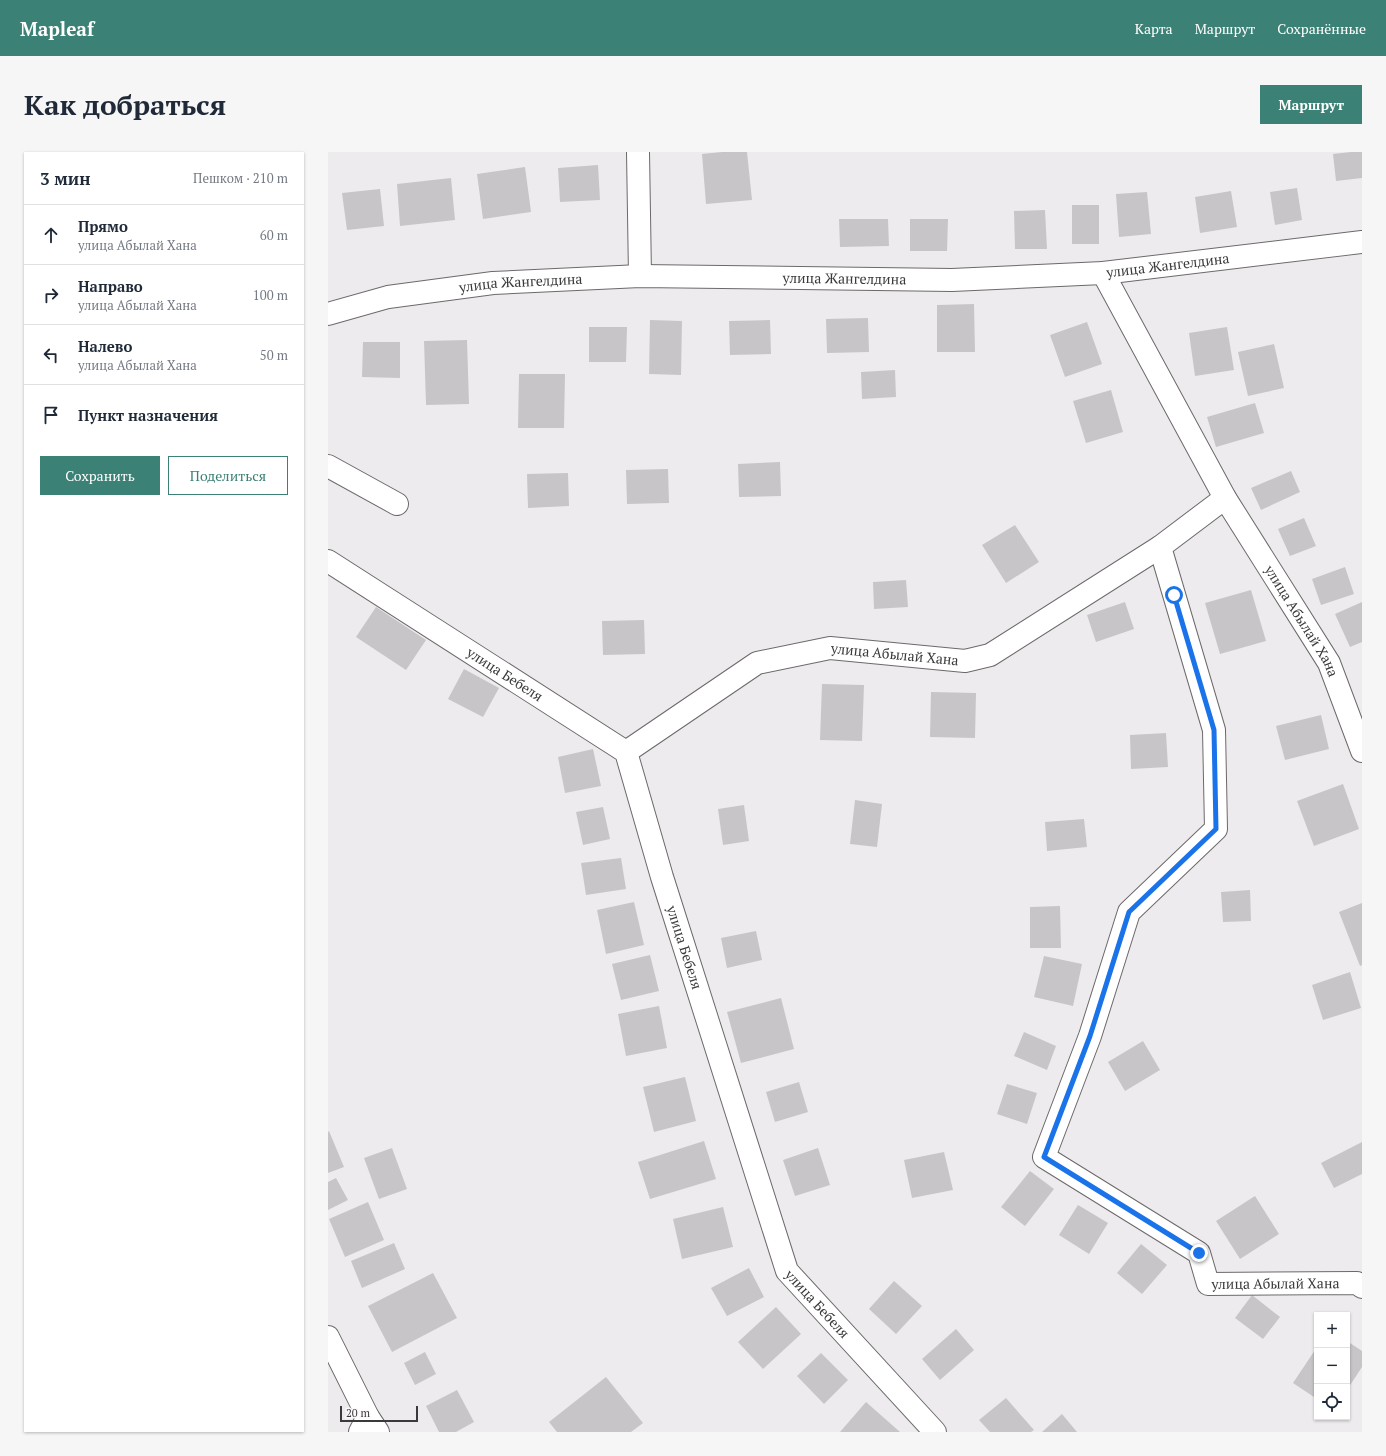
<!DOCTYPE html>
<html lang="ru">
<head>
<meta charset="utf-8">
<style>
	:root { --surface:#fff; --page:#f6f6f7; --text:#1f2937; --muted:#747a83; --line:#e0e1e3; --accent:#3c8175 }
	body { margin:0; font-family:"PT Serif",serif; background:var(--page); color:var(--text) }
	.controls { position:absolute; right:12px; bottom:12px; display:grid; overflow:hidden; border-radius:0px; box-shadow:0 1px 3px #0004 }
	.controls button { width:36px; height:36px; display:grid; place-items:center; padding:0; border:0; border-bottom:1px solid var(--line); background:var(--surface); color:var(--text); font:20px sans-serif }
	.scale { position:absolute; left:12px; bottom:10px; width:78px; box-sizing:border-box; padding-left:4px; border:2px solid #3b3a3b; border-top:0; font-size:11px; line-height:14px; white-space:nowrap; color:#3b3a3b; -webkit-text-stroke:3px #fcf8fb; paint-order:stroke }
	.stop { position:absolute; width:12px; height:12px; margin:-9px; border:3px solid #1a73e8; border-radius:50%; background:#fff }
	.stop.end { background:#1a73e8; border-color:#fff; box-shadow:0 1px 4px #0008 }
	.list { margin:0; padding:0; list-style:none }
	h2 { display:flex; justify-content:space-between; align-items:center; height:52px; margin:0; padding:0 16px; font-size:17px }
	h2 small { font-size:13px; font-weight:400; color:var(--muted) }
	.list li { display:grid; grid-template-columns:26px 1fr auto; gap:12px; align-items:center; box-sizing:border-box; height:60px; padding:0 16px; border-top:1px solid var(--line) }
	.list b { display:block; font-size:15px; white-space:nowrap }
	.list p { margin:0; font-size:13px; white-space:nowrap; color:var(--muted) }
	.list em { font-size:13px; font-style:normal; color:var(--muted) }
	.actions { display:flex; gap:8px; padding:12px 16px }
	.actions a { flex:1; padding:9px 0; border:1px solid var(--accent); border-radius:0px; text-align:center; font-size:14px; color:var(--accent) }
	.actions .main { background:var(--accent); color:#fff }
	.icon { flex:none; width:22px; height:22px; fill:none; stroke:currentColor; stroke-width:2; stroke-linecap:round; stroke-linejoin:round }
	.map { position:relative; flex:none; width:1034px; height:1280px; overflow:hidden; border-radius:0px }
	header { display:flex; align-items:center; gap:24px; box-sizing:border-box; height:56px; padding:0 20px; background:var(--accent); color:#fff }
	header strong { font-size:19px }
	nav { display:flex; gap:22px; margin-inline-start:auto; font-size:14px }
	.intro { display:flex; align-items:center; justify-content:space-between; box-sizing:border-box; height:96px; padding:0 24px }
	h1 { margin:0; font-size:28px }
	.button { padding:10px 18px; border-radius:0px; background:var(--accent); color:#fff; font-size:14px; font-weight:700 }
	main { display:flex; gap:24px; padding:0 24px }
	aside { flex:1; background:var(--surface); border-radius:0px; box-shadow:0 1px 3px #0004 }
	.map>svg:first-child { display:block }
	.building { fill:#c8c5c8 }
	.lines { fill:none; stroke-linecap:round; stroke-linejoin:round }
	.minor-casing { stroke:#6c696b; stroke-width:24 }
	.tertiary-casing { stroke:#6c696b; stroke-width:24 }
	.primary-casing { stroke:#6c696b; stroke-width:24 }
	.minor { stroke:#fff; stroke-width:22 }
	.tertiary { stroke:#fff; stroke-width:22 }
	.primary { stroke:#fff; stroke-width:22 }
	.route { stroke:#1a73e8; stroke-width:5 }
	.labels { text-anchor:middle; stroke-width:3; stroke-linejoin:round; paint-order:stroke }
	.street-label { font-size:14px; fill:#3b3a3b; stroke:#fcf8fb }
</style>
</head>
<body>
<header>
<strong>Mapleaf</strong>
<nav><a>Карта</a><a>Маршрут</a><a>Сохранённые</a></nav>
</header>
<div class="intro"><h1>Как добраться</h1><a class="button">Маршрут</a></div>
<main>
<aside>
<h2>3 мин<small>Пешком · 210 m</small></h2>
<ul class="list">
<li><svg class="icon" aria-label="ahead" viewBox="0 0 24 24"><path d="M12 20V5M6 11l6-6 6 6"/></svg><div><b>Прямо</b><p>улица Абылай Хана</p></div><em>60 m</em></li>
<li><svg class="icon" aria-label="right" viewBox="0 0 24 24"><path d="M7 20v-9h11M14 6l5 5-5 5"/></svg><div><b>Направо</b><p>улица Абылай Хана</p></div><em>100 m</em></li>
<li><svg class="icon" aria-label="left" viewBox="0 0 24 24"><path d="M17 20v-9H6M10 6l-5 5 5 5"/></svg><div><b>Налево</b><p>улица Абылай Хана</p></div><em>50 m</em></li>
<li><svg class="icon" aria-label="arrive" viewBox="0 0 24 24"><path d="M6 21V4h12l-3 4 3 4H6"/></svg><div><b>Пункт назначения</b></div></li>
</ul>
<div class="actions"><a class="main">Сохранить</a><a>Поделиться</a></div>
</aside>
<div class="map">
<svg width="1034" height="1280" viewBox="0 0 1034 1280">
	<rect width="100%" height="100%" fill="#eeebee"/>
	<g class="building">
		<polygon points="394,0 419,0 424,48 378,52 374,2"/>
		<polygon points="1023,0 1034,0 1034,26 1008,29 1005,2"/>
		<polygon points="270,13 272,48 232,50 230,16"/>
		<polygon points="197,15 203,60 155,67 149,22"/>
		<polygon points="123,26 127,68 72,74 69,32"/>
		<polygon points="969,36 974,68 947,73 942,40"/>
		<polygon points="52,37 56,74 19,78 14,41"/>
		<polygon points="903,39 909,75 872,81 867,45"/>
		<polygon points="819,40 823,82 791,85 788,42"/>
		<rect x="744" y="53" width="27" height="39"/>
		<polygon points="717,58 719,97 687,97 686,59"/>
		<polygon points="511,67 560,67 561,94 512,95"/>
		<polygon points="582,67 620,67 619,99 582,99"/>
		<polygon points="646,152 647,200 609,200 609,153"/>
		<polygon points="540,166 541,200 499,201 498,167"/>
		<polygon points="322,168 354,169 353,223 321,222"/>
		<polygon points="442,168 443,202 402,203 401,169"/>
		<polygon points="759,170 774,212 737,225 722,183"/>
		<polygon points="261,175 299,175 298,210 261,210"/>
		<polygon points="899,175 906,218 867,224 861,181"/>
		<polygon points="139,188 141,252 98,253 96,189"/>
		<polygon points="35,190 72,190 72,226 34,225"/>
		<polygon points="946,192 956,236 920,244 910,200"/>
		<polygon points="567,218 568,245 534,247 533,220"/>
		<polygon points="191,222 237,222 236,276 190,276"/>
		<polygon points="783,238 795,280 758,291 745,249"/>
		<polygon points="927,251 936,281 888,295 879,265"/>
		<polygon points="452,310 453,344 411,345 410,312"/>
		<polygon points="340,317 341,351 299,352 298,318"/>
		<polygon points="963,319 972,340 933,358 923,336"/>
		<polygon points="240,321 241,354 200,356 199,322"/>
		<polygon points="976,366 988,394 962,404 950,377"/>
		<polygon points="687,373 711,410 678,431 654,393"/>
		<polygon points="1017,415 1026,442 993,453 984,427"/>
		<polygon points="578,428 580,455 546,457 545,430"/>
		<polygon points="923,438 938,489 892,502 877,451"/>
		<polygon points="797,450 806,477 768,490 759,463"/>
		<polygon points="1034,450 1034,490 1022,495 1007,462"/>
		<polygon points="48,455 98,488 78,518 28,485"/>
		<polygon points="316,468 317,502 275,503 274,469"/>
		<polygon points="136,517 171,536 155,565 120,547"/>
		<polygon points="494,532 536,533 534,589 492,588"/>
		<polygon points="603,540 648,541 647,586 602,585"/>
		<polygon points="993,563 1001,597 957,608 948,574"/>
		<polygon points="838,581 840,615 803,617 802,583"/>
		<polygon points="265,597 273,634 237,641 230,605"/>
		<polygon points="1015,632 1031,677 986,694 969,649"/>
		<polygon points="527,648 554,652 549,695 522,692"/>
		<polygon points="416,653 421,689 395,693 390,657"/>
		<polygon points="275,655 282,687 255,693 248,660"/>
		<polygon points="756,667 759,695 719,699 717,670"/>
		<polygon points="293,706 298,737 258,743 253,711"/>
		<polygon points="922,738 923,769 895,770 893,740"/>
		<polygon points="306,750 316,793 278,802 269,758"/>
		<polygon points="1034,751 1034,813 1032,814 1011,760"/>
		<polygon points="732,754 733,796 702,796 702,755"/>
		<polygon points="428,779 434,808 399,816 393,786"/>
		<polygon points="322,803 331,839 293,848 284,812"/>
		<polygon points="716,804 754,812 745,854 706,845"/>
		<polygon points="1022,820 1033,856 995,868 984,833"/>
		<polygon points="453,846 466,897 413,911 399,860"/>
		<polygon points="331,854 339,896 298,904 290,862"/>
		<polygon points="696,880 728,894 719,918 686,904"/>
		<polygon points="815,889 832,918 797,939 780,910"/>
		<polygon points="357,925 368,969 326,980 315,935"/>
		<polygon points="471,930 480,960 447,970 438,940"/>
		<polygon points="679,932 709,941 699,972 669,962"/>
		<polygon points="1,979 16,1015 0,1021 0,980"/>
		<polygon points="376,989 388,1027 322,1047 310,1010"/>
		<polygon points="1034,990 1034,1022 1006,1036 993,1011"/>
		<polygon points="64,996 79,1037 51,1047 36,1006"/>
		<polygon points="490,996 502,1033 467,1044 455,1008"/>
		<polygon points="616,1000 625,1038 584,1046 576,1008"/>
		<polygon points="702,1019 726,1037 697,1074 673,1055"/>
		<polygon points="8,1026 20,1048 0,1058 0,1030"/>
		<polygon points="927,1044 951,1082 912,1107 888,1069"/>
		<polygon points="40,1050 56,1088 17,1105 1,1067"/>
		<polygon points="750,1053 780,1071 761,1102 731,1083"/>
		<polygon points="395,1055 405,1095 354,1107 345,1067"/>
		<polygon points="66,1091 77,1117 34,1136 23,1109"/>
		<polygon points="813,1092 839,1113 814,1142 789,1121"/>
		<polygon points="421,1116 436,1145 399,1164 383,1136"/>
		<polygon points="105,1121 129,1166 64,1200 40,1154"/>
		<polygon points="566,1129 594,1154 568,1182 541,1157"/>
		<polygon points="924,1143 952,1165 935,1187 907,1166"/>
		<polygon points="448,1155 473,1182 435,1217 410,1190"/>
		<polygon points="628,1177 646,1198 612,1228 594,1207"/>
		<polygon points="1019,1189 1034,1199 1034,1215 1019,1238"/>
		<polygon points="989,1195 989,1247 965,1231"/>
		<polygon points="97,1200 108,1222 87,1233 76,1211"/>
		<polygon points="493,1201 520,1228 496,1252 469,1224"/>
		<polygon points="278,1225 315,1271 303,1280 229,1280 221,1270"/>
		<polygon points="129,1238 146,1270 128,1280 111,1280 98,1254"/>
		<polygon points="678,1246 706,1278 703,1280 662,1280 651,1268"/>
		<polygon points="538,1250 572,1280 512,1280"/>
		<polygon points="734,1262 749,1280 714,1280"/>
	</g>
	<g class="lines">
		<defs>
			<g id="minor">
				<polyline points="310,0 312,124"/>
				<path id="s1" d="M 775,121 L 897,346 L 1001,511 L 1034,599"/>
				<polyline points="0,314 69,352"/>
				<path id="s2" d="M 897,346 L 832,395 L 886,578 L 888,677 L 801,760 L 762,884 L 716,1005 L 871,1101 L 880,1132 L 1029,1131 L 1034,1135"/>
				<path id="s3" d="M 0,409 L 298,600 L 334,725 L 459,1119 L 607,1280"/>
				<path id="s4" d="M 298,600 L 429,511 L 502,496 L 637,509 L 662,503 L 832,395"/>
				<polyline points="32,1280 40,1265"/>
			</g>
			<g id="tertiary">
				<path id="s5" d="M 0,162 L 60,145 L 165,131 L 312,124 L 624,128 L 775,121 L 1034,90"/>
			</g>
			<polyline id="primary" points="0,1185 40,1265 50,1280"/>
		</defs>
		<use href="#minor" class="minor-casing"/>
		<use href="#tertiary" class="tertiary-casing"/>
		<use href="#primary" class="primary-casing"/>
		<use href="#minor" class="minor"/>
		<use href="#tertiary" class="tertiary"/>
		<use href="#primary" class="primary"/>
	</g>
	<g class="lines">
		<polyline class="route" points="846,443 886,578 888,677 801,760 762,884 716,1005 871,1101"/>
	</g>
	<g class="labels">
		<g class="street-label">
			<text dy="5" stroke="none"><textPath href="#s5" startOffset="844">улица Жангелдина</textPath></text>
			<text dy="5" stroke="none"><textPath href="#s5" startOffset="520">улица Жангелдина</textPath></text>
			<text dy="5" stroke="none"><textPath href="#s5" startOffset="196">улица Жангелдина</textPath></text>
			<text dy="5" stroke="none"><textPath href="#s1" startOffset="401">улица Абылай Хана</textPath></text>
			<text dy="5" stroke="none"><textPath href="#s4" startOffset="298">улица Абылай Хана</textPath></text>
			<text dy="5" stroke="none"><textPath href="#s3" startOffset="210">улица Бебеля</textPath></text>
			<text dy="5" stroke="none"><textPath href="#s3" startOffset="558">улица Бебеля</textPath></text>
			<text dy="5" stroke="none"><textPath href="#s2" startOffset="1033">улица Абылай Хана</textPath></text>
			<text dy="5" stroke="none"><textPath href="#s3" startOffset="942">улица Бебеля</textPath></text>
		</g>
	</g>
</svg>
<div class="controls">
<button>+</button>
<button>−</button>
<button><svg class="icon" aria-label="locate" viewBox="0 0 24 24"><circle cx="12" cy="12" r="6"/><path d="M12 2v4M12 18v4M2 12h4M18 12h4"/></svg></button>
</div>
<div class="scale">20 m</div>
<div class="stop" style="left:846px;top:443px"></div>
<div class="stop end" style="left:871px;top:1101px"></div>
</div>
</main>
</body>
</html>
